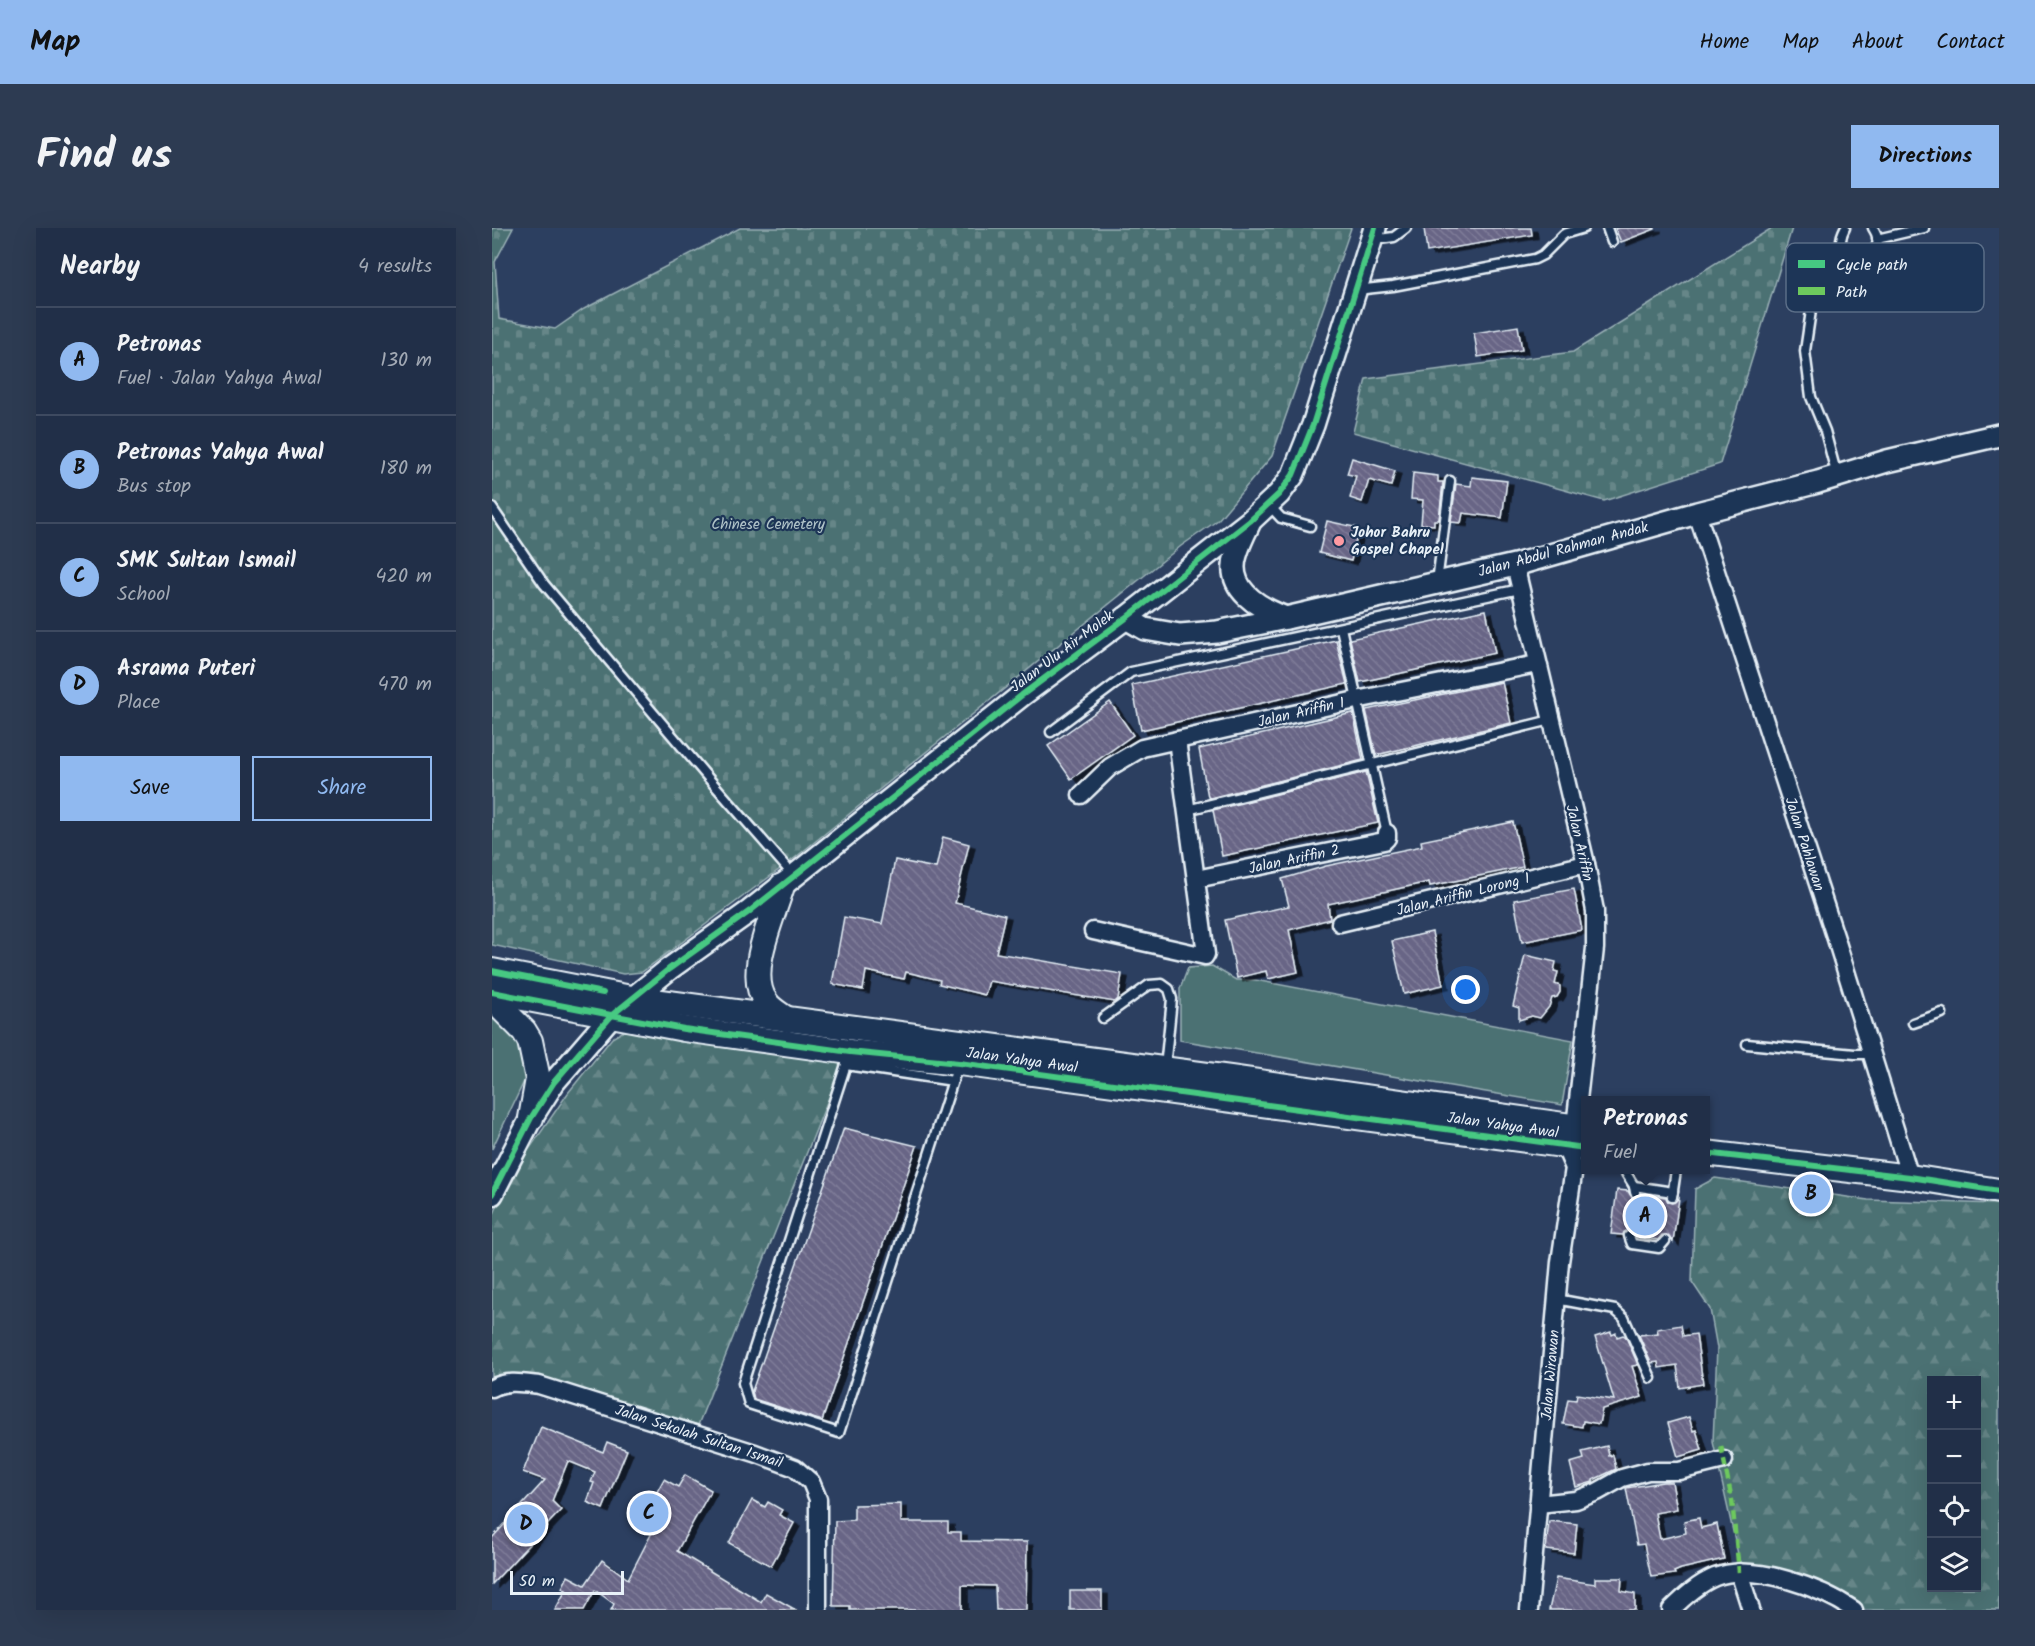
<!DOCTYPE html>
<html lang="en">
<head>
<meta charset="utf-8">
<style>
	:root { --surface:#212f48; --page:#2d3b52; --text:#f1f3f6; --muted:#a2a9b4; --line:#3e4a60; --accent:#90b9f0 }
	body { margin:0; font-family:Kalam,sans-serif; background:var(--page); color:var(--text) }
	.controls { position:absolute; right:18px; bottom:18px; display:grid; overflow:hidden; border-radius:0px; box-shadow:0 6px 24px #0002 }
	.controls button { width:54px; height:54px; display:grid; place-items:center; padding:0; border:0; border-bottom:2px solid var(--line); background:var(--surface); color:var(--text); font:30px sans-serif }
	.scale { position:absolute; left:18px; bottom:15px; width:114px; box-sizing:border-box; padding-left:6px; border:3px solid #e8f1f8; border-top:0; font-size:16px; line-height:21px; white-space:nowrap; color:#e8f1f8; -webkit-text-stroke:4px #1d3557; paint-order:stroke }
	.you { position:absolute; left:974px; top:762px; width:21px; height:21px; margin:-15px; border:4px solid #fff; border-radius:50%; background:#1a73e8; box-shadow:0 0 0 9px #1a73e833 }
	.badge { display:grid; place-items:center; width:39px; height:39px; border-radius:50%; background:var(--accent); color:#111; font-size:20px; font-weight:700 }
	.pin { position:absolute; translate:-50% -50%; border:3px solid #fff; box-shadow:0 2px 6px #0006 }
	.popup { position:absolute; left:1089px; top:868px; width:129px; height:78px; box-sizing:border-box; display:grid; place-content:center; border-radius:0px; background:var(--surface); filter:drop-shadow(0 2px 4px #0005); font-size:20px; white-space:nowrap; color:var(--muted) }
	.popup b { font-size:22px; color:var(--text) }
	.popup::after { content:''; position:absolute; left:50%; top:100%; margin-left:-12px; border:12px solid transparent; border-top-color:var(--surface) }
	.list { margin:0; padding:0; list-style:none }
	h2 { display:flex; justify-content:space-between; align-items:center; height:78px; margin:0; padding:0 24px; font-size:26px }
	h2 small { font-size:20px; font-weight:400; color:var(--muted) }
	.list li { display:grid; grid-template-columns:39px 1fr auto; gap:18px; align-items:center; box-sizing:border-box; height:108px; padding:0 24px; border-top:2px solid var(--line) }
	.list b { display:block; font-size:22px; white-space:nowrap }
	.list p { margin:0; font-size:20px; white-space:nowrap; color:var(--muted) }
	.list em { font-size:20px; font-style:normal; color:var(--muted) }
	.actions { display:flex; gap:12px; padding:18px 24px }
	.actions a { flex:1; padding:14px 0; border:2px solid var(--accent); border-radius:0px; text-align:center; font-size:21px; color:var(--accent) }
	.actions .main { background:var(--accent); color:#111 }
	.icon { flex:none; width:33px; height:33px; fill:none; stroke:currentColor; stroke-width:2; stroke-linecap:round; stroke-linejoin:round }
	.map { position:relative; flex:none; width:1507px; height:1382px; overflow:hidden; border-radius:0px }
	header { display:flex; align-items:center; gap:36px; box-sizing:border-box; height:84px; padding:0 30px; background:var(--accent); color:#111 }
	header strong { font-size:28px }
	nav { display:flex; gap:33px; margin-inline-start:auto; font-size:21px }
	.intro { display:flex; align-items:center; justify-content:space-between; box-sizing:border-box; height:144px; padding:0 36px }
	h1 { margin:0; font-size:42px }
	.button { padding:15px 27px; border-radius:0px; background:var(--accent); color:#111; font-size:21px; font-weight:700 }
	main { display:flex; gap:36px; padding:0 36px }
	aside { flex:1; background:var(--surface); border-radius:0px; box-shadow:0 6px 24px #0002 }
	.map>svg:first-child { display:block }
	.green { fill:#4c7173; stroke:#9ab1b6; stroke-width:1.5 }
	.forest { fill:url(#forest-firs); stroke:#9ab1b6; stroke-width:1.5; fill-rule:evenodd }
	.cemetery { fill:url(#cemetery-stones); stroke:#9ab1b6; stroke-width:1.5 }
	.building { fill:url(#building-back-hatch); stroke:#e8f1f8; stroke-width:1.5; filter:url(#shadow) }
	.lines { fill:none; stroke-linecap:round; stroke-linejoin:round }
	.service-casing { stroke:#e8f1f8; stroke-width:13 }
	.minor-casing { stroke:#e8f1f8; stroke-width:21 }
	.tertiary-casing { stroke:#e8f1f8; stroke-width:26 }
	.secondary-casing { stroke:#e8f1f8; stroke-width:28 }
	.service { stroke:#1d3557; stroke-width:8 }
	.minor { stroke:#1d3557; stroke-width:16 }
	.tertiary { stroke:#1d3557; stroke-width:21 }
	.secondary { stroke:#1d3557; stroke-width:24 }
	.quiet { stroke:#6dc95d; stroke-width:4.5; stroke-dasharray:9 4.5; stroke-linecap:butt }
	.cycleway-casing { stroke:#1d3557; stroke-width:10 }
	.cycleway { stroke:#46c982; stroke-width:6 }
	.poi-dot { fill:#ff9aa2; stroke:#1d3557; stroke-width:2 }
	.labels { text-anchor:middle; stroke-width:4.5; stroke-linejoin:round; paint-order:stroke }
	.park-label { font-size:15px; fill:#b1c4c9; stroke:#1d3557 }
	.poi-label { font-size:15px; font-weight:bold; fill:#e8f1f8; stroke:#1d3557; text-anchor:start }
	.street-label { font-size:15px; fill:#e8f1f8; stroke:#1d3557 }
	.key { fill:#1d3557; stroke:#5a6d87; stroke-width:1.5 }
	.key-label { font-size:16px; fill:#e8f1f8 }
</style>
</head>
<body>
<header>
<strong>Map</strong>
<nav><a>Home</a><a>Map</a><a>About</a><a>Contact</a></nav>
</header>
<div class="intro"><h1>Find us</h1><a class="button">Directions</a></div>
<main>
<aside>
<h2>Nearby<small>4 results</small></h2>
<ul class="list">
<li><span class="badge">A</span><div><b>Petronas</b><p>Fuel · Jalan Yahya Awal</p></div><em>130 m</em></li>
<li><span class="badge">B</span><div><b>Petronas Yahya Awal</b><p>Bus stop</p></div><em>180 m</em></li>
<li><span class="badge">C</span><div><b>SMK Sultan Ismail</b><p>School</p></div><em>420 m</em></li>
<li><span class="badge">D</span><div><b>Asrama Puteri</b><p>Place</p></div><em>470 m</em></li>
</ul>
<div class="actions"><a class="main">Save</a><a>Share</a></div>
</aside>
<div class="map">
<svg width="1507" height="1382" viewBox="0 0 1507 1382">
	<defs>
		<pattern id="forest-firs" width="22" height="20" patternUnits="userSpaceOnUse" patternTransform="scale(1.5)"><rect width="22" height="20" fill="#4c7173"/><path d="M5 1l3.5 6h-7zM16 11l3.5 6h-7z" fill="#668688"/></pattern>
		<pattern id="cemetery-stones" width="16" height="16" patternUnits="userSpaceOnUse" patternTransform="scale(1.5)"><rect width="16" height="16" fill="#4c7173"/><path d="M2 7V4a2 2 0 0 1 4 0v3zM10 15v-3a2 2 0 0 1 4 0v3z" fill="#668688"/></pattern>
		<pattern id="building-back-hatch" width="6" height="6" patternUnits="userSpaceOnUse" patternTransform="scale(1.5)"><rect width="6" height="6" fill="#686586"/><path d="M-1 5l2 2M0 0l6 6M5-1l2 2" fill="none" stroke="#7e7c98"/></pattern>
		<filter id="shadow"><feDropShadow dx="6" dy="3.5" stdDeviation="0" flood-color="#0009"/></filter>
	</defs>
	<rect width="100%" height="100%" fill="#2c3f60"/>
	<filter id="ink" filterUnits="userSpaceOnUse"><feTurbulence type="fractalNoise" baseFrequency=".0167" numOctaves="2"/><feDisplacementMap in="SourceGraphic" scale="12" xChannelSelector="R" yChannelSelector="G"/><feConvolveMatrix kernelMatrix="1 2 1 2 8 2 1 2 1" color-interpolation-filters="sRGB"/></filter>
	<g filter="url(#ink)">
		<g class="green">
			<polygon points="720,738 744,752 763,752 1081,812 1070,877 688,812 688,761 696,740"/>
			<polygon points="0,781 20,792 36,845 0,921"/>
		</g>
		<g class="forest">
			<polygon points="140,798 353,829 206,1197 46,1152 0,1151 0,990 20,946 76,865 120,810"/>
			<path d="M 1223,950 L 1376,972 L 1507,976 L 1507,1382 L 1369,1382 L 1289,1343 L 1248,1335 L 1221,1214 L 1225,1120 L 1218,1081 L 1200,1054 L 1203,961 ZM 1440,1152 L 1484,1152 L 1484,1360 L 1440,1360 Z"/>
		</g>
		<g class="cemetery">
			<polygon points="0,0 21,0 3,34 7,91 63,101 92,81 248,0 859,0 780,228 726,292 689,318 304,629 150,744 131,746 0,717"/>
			<polygon points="1280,0 1300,0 1228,236 1112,273 861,204 874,151 1081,124"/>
		</g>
		<g class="building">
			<polygon points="932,0 1039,0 1040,7 935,24"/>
			<polygon points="1123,0 1163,0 1163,1 1129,14"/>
			<polygon points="1026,98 1030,122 986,129 982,105"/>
			<polygon points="860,230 903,243 899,258 877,252 870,274 858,270 864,248 855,246"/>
			<polygon points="921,245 946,248 946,254 951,254 947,292 942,292 942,297 929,296 931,272 919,271"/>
			<polygon points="980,249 1015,253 1010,290 971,285 969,295 959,294 964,256 979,258"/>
			<polygon points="835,293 867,300 859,333 827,325"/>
			<polygon points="994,382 1003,425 868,454 858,411"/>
			<polygon points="844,412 855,456 649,502 640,457"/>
			<polygon points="1010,454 1019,495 884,527 874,482"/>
			<polygon points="618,474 641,507 579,551 556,518"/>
			<polygon points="861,485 871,532 718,570 716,569 707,521"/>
			<polygon points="874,544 886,595 730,628 721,582"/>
			<polygon points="1021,594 1031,639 938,658 937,654 836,676 838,691 797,702 806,744 776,751 774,743 745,750 733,692 797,678 790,651 834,638 930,618 929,613"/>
			<polygon points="451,609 477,616 463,675 513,687 504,725 630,746 626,771 623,774 497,753 493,767 447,756 448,752 414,744 412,751 374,743 371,762 340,756 352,689 390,696 403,632 444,640"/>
			<polygon points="1082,661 1090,702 1030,714 1022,672"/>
			<polygon points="940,704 951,757 912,766 900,713"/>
			<polygon points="1033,727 1064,734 1062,743 1066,744 1063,756 1068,758 1068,764 1065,769 1060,770 1057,779 1048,790 1040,788 1027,792 1027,780 1021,778"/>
			<polygon points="352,900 425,918 330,1193 262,1171 260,1163"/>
			<polygon points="1125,962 1136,963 1141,970 1147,969 1149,966 1174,969 1176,974 1180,975 1187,970 1181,1014 1175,1007 1170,1007 1166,1012 1144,1009 1141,1004 1137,1002 1132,1004 1131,1007 1119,1006"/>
			<polygon points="1189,1097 1191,1108 1204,1106 1211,1156 1188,1160 1185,1137 1167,1140 1166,1134 1159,1135 1147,1107 1166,1105 1165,1101"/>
			<polygon points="1119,1104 1120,1107 1124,1105 1125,1109 1131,1107 1134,1109 1146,1137 1140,1138 1150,1169 1110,1181 1107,1196 1091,1193 1090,1199 1071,1196 1076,1171 1084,1172 1085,1166 1122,1172 1103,1109"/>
			<polygon points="1197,1189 1201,1203 1204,1202 1210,1222 1186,1229 1176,1195"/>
			<polygon points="49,1199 111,1224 115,1214 135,1222 111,1281 95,1274 102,1255 99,1254 103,1244 76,1233 60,1273 69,1282 0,1356 0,1310 53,1252 31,1244"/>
			<polygon points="1115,1218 1117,1228 1121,1227 1124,1241 1101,1252 1101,1254 1084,1259 1078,1235 1092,1231 1090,1224"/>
			<polygon points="193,1247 219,1262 185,1323 269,1374 274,1365 304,1382 119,1382 122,1376 103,1362 92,1382 63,1382 74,1362 70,1360 76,1348 93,1357 110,1332 136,1351 169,1287 156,1280 172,1251 186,1259"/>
			<polygon points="1171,1254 1180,1254 1185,1281 1163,1285 1168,1311 1194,1305 1192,1293 1207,1290 1209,1300 1225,1296 1232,1331 1189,1341 1182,1344 1183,1346 1159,1349 1152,1316 1145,1317 1134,1260"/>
			<polygon points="260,1272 273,1279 276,1274 290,1282 287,1287 302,1295 279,1338 237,1315"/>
			<polygon points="409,1276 409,1294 456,1294 456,1304 469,1304 469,1313 535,1314 534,1382 504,1382 503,1358 470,1357 470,1382 358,1382 358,1378 341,1378 343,1293 362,1292 362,1277"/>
			<polygon points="1057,1293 1085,1296 1082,1325 1054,1322"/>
			<polygon points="1064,1350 1103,1356 1103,1350 1130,1350 1129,1363 1143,1366 1143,1382 1057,1382"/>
			<rect x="578" y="1363" width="32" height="19"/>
		</g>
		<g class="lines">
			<defs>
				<g id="service">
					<polyline points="1115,0 1120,14"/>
					<path d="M 1353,0 C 1332,40 1404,35 1381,0"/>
					<polyline points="1385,11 1432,0"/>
					<polyline points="880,12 902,9 914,0"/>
					<polyline points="864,62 901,58 1043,31 1051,27 1072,6 1092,0"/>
					<polyline points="1345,248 1333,203 1319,169 1313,123 1320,76 1353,22"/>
					<polyline points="776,276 789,290 818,298"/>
					<polyline points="0,280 52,356 218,552 302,648"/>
					<polyline points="945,354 958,253"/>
					<polyline points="849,400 895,605"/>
					<polyline points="559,504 639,444 1028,361"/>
					<polyline points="695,582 1059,492"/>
					<polyline points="611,790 657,757 670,756 677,761 680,771 673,840"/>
					<polyline points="1421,795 1450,785"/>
					<polyline points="1255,816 1363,826 1380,826"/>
					<polyline points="357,827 251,1155 257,1176 347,1205 466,837"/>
					<polyline points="354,837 461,853"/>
					<polyline points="1132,942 1142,958 1143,964"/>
					<polyline points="1142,958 1181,964"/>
					<polyline points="1180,969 1184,942"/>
					<polyline points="1137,1008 1140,1016 1167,1020 1173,1013"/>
					<polyline points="1064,1071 1123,1082 1132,1090 1159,1150"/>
				</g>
				<g id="minor">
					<polyline points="1205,285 1344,711 1418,949"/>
					<polyline points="1023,337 1094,636 1103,683 1103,720 1083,899"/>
					<polyline points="589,567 618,539 650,520 864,472 1045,436"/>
					<polyline points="704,651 892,613 895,610 895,605"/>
					<polyline points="848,695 1094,636"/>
					<polyline points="601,703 713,728 714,726 685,512"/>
					<path d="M 0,1160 C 15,1152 30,1155 47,1157 L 263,1225 L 303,1240 L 319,1254 L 326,1271 L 326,1382"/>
					<polyline points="1046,1276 1084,1272 1105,1264 1130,1250 1156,1243 1187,1243 1232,1232"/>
					<polyline points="1247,1344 1259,1382"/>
					<polyline points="1037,1382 1068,1034 1082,940 1076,926 1068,917"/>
					<path d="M 1179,1382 C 1192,1369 1206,1356 1223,1349 C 1261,1334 1330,1360 1362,1382"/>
				</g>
				<g id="tertiary">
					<path d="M 757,296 C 752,306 747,316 744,327 C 733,361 767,380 794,390"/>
					<polyline points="634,390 653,401 688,407 725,404 794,390 1023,337 1205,285 1326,254 1395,233 1507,207"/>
					<polyline points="0,966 39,890 62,854 120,787 177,741 258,683 530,467 634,390 758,293 787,266 801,247 821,197 883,0"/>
				</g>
				<g id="secondary">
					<path d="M 290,658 C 281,689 253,746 274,774 C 279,782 288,786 296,792"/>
					<polyline points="0,743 139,770 738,850 1093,900"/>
					<polyline points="0,764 192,801 358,824 467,835 1093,920"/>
					<polyline points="0,771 32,803 38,813 46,851 39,890"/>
					<polyline points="1213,925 1418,949 1507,963"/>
				</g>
			</defs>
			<use href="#service" class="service-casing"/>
			<use href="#minor" class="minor-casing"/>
			<use href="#tertiary" class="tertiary-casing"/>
			<use href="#secondary" class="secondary-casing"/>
			<use href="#service" class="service"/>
			<use href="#minor" class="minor"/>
			<use href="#tertiary" class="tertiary"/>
			<use href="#secondary" class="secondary"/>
			<polyline class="quiet" points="1229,1218 1240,1272 1247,1344"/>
			<defs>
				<g id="cycleway">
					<polyline points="0,743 111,765"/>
					<polyline points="0,764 192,801 358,824 467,835 1093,920"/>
					<polyline points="1213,925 1418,949 1507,963"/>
					<polyline points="0,966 39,890 62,854 120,787 177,741 258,683 530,467 634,390 758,293 787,266 801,247 821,197 883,0"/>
				</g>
			</defs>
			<use href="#cycleway" class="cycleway-casing"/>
			<use href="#cycleway" class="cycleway"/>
		</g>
	</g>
	<circle class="poi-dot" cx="847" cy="313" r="6"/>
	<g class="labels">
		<g class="park-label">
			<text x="276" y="301">Chinese Cemetery</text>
		</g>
		<g class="poi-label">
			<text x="859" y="309">Johor Bahru<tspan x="859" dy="17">Gospel Chapel</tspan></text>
		</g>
		<g class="street-label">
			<text transform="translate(1071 321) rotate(-15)" y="5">Jalan Abdul Rahman Andak</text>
			<text transform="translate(570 423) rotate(-37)" y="5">Jalan Ulu Air Molek</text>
			<text transform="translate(809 484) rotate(-13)" y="5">Jalan Ariffin 1</text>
			<text transform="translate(1088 615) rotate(77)" y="5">Jalan Ariffin</text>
			<text transform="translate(1313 616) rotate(72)" y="5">Jalan Pahlawan</text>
			<text transform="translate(802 631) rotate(-12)" y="5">Jalan Ariffin 2</text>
			<text transform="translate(971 666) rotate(-14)" y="5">Jalan Ariffin Lorong 1</text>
			<text transform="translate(530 832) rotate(8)" y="5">Jalan Yahya Awal</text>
			<text transform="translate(1011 897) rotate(8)" y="5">Jalan Yahya Awal</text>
			<text transform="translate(1058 1147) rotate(-85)" y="5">Jalan Wirawan</text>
			<text transform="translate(207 1208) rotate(18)" y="5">Jalan Sekolah Sultan Ismail</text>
		</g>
	</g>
	<rect x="1294" y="15" width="198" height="69" rx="9" class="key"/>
	<rect x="1306" y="32" width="27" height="8" fill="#46c982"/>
	<rect x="1306" y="59" width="27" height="8" fill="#6dc95d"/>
	<g class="key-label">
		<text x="1344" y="42">Cycle path</text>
		<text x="1344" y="69">Path</text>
	</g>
</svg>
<div class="controls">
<button>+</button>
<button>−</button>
<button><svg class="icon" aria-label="locate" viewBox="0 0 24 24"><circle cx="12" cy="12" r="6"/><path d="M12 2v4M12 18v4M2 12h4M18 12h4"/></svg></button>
<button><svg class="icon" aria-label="layers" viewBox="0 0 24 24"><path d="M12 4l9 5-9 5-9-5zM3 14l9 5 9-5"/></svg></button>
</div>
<div class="scale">50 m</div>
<div class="you"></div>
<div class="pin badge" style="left:1153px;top:988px">A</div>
<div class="popup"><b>Petronas</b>Fuel</div>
<div class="pin badge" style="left:1319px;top:966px">B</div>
<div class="pin badge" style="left:157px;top:1285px">C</div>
<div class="pin badge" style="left:34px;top:1296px">D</div>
</div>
</main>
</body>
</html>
